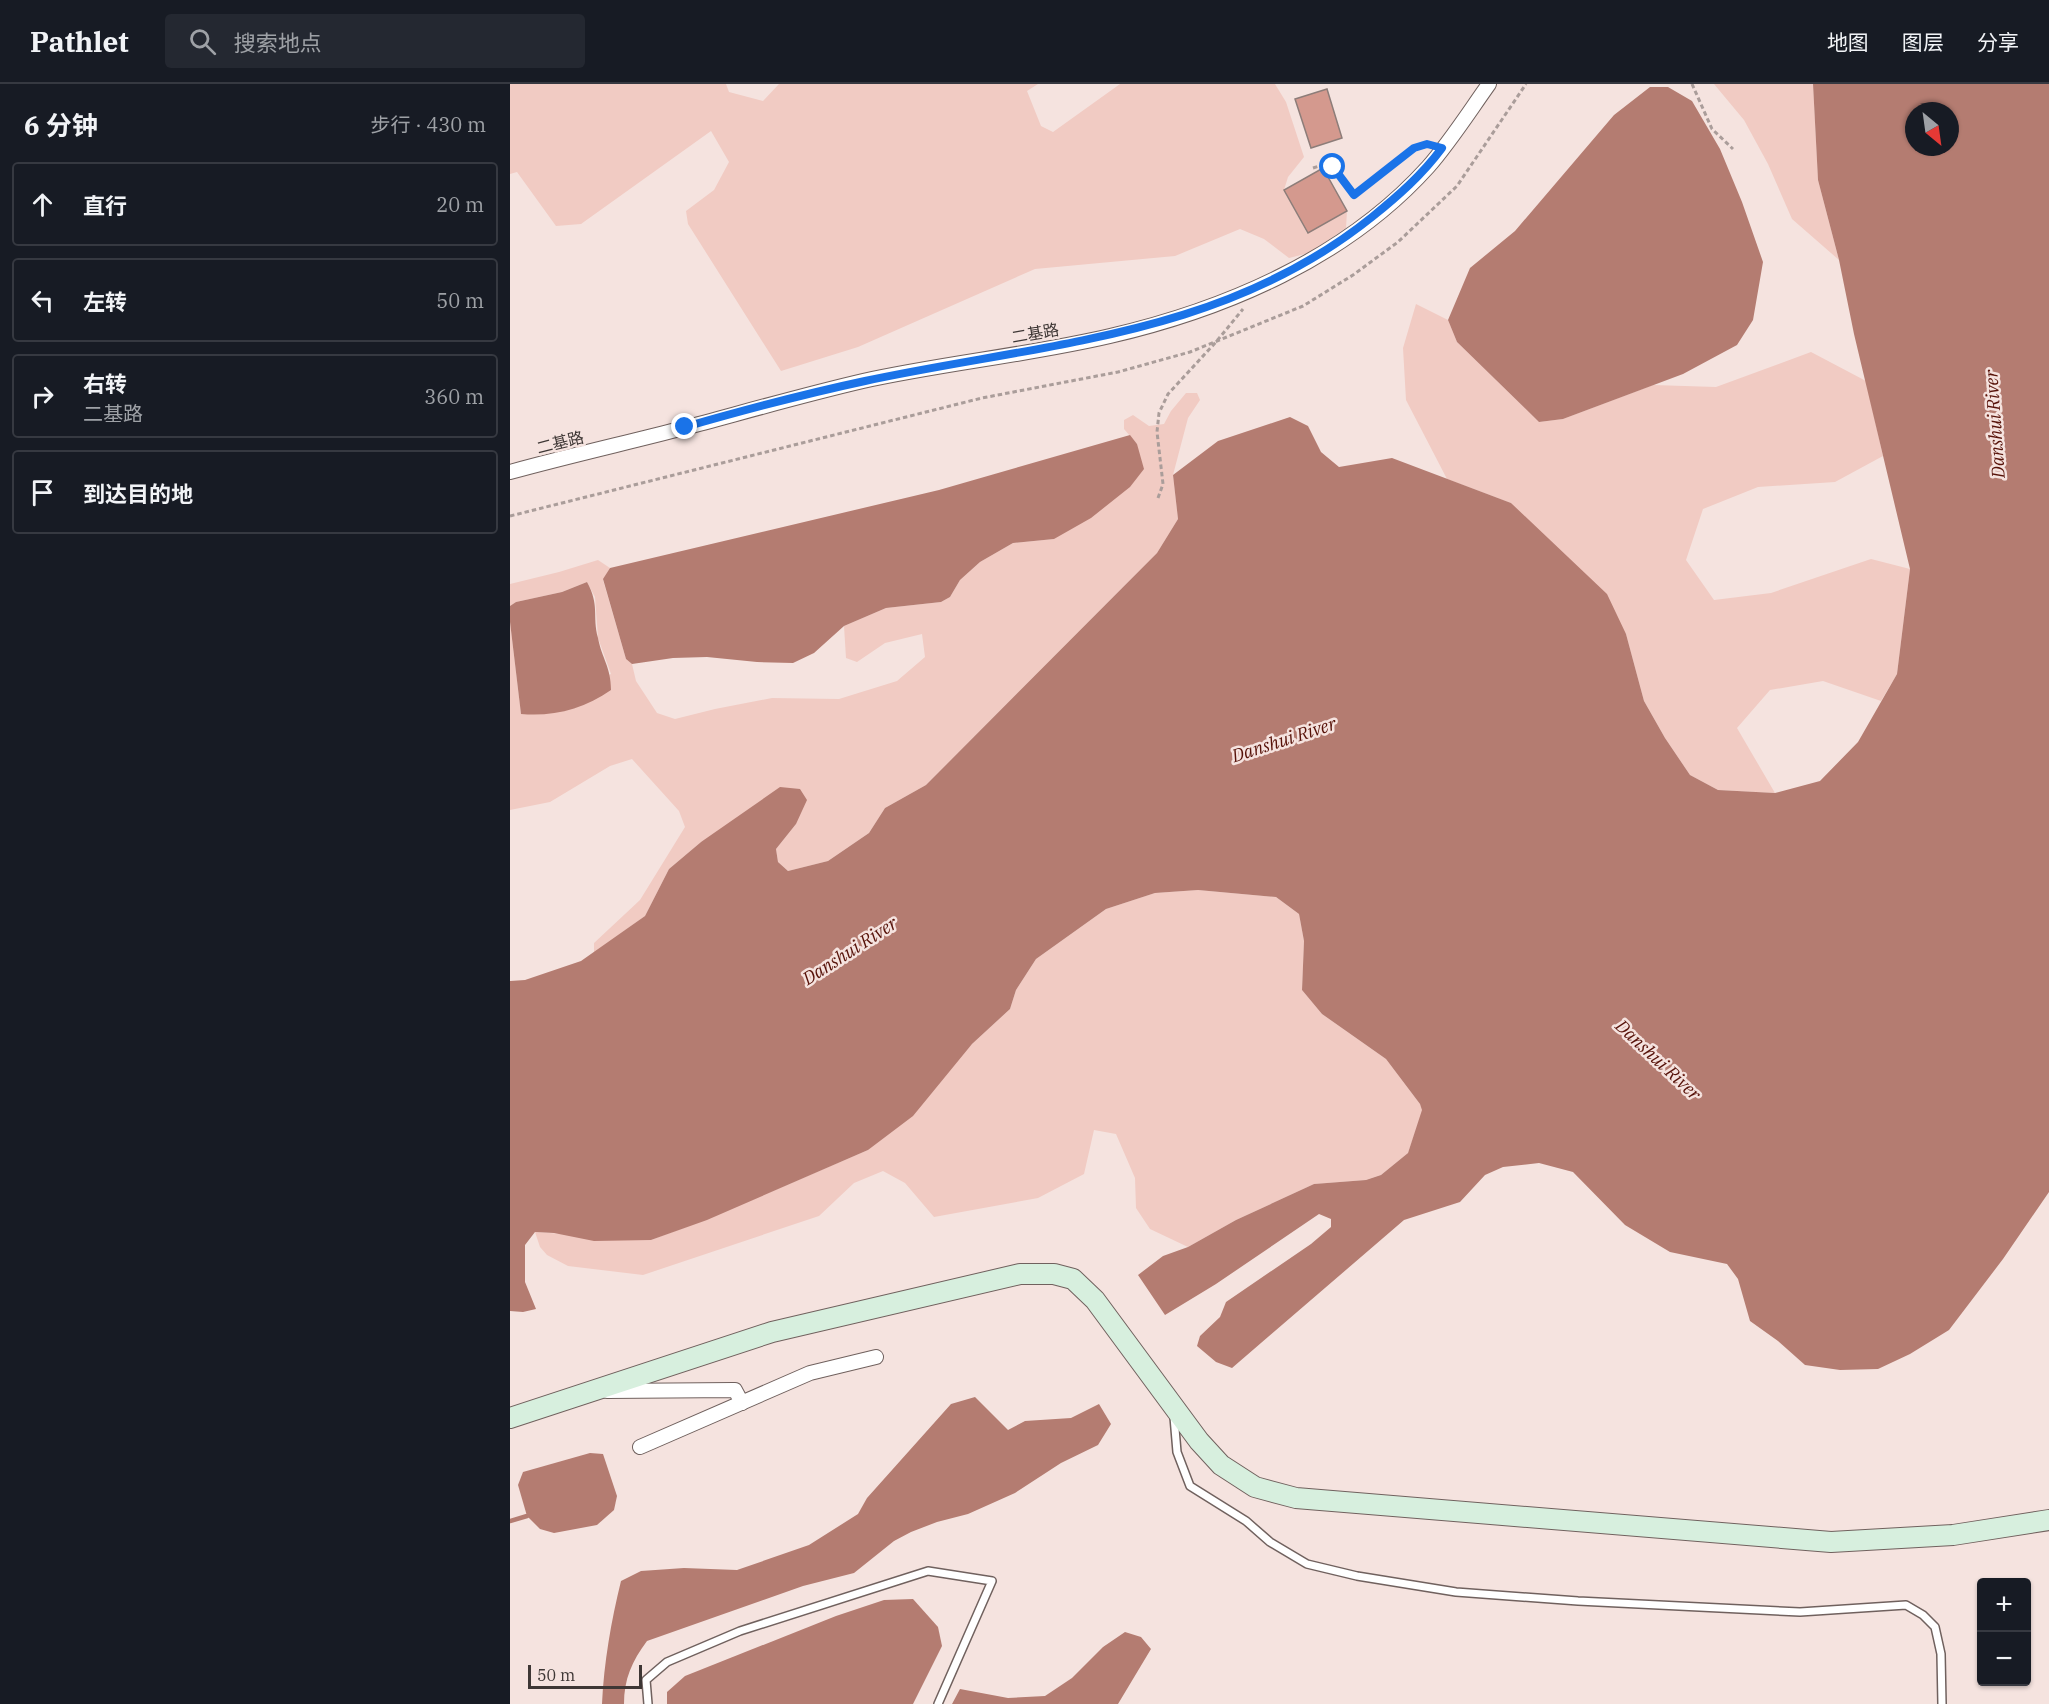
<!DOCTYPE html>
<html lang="zh">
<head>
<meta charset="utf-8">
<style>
	:root { --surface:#171b24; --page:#242831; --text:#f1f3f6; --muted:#9ea1a6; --line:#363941 }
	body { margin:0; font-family:"IBM Plex Serif","Noto Sans SC",serif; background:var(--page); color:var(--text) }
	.controls { position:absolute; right:18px; bottom:18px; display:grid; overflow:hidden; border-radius:6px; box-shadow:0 2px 4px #0004 }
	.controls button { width:54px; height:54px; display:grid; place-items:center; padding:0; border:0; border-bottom:2px solid var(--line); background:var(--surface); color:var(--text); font:30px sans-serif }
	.compass { position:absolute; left:1395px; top:18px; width:54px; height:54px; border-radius:50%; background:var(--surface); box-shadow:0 2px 4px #0004; rotate:151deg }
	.scale { position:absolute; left:18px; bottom:15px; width:114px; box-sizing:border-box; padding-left:6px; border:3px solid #3e3735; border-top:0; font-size:16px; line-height:21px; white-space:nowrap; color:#3e3735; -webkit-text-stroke:4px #f5e3df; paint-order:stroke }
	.stop { position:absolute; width:18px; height:18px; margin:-14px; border:4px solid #1a73e8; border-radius:50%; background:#fff }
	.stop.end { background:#1a73e8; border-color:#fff; box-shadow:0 2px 6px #0008 }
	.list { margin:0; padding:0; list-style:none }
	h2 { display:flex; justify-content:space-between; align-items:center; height:78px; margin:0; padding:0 24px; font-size:26px }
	h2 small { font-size:20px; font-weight:400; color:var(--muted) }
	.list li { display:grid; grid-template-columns:39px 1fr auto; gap:18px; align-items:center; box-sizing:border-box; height:84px; margin:0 12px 12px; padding:0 12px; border:2px solid var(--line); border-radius:6px }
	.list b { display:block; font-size:22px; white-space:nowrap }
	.list p { margin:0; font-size:20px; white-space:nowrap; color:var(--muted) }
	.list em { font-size:20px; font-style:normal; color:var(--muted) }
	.icon { flex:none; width:33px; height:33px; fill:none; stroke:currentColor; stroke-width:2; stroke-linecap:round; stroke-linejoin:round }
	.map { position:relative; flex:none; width:1539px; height:1620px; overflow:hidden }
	header { display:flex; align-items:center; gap:36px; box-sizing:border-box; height:84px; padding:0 30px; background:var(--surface); border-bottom:2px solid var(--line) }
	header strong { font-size:28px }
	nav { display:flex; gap:33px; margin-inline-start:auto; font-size:21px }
	.search { width:420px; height:54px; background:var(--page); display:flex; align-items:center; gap:15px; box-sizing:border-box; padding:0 21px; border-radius:6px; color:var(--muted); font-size:22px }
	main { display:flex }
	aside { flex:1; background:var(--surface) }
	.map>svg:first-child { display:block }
	.green { fill:#f1cbc3 }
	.water { fill:#b47c71; fill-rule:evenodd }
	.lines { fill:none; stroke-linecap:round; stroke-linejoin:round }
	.stream { stroke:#b47c71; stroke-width:4.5 }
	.building { fill:#d4998e; stroke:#8d7d79; stroke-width:1.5 }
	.lane-casing { stroke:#70615e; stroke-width:10 }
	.street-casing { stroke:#70615e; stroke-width:16 }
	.secondary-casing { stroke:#70615e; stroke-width:22 }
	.path { stroke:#aa9d9a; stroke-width:3; stroke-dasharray:4.5 3; stroke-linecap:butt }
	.lane { stroke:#fff; stroke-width:7 }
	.street { stroke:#fff; stroke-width:14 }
	.secondary { stroke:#d7efde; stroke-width:20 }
	.route { stroke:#1a73e8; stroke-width:8 }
	.labels { text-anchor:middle; stroke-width:5; stroke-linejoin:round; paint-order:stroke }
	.street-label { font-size:16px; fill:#3e3735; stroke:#f5e3df }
	.water-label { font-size:18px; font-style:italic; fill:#571209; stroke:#f5e3df }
</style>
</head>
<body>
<header>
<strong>Pathlet</strong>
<div class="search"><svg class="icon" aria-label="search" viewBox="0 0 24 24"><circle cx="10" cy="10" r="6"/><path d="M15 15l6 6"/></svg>搜索地点</div>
<nav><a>地图</a><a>图层</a><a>分享</a></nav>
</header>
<main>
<aside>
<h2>6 分钟<small>步行 · 430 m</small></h2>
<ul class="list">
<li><svg class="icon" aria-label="ahead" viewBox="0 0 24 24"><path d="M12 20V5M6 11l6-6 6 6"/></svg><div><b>直行</b></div><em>20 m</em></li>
<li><svg class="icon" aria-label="left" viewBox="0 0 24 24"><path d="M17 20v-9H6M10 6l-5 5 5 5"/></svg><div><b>左转</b></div><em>50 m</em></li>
<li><svg class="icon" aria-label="right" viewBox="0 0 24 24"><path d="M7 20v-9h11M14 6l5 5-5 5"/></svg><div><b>右转</b><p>二基路</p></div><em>360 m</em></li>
<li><svg class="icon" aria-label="arrive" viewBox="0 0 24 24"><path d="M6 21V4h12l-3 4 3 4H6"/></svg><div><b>到达目的地</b></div></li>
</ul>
</aside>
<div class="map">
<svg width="1539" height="1620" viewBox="0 0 1539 1620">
	<rect width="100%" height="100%" fill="#f5e3df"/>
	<g class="green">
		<polygon points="0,0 216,0 219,8 253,17 269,0 528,0 517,7 531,42 543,48 610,0 765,0 776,18 794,73 778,93 774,106 797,149 837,127 836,144 799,169 779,174 754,155 730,145 665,172 525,185 348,263 271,287 178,140 176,127 204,106 219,78 201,47 71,140 46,142 7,88 0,90"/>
		<polygon points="1204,0 1303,0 1308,96 1329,176 1282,135 1258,80 1234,36"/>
		<polygon points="906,220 938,236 947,258 1029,338 1053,335 1143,301 1206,303 1301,268 1356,297 1373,372 1325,398 1248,403 1193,425 1176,476 1204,516 1261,509 1361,475 1400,485 1387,590 1371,617 1313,597 1260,606 1227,644 1265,709 1208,706 1180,691 1155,654 1134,617 1116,550 1001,419 937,395 896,316 893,264"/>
		<polygon points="676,309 687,309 690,316 678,334 663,391 668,435 647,469 416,701 375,724 359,749 318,777 278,787 268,778 266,765 286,740 191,758 159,785 135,832 84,869 84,859 130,816 175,743 169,727 122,675 100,682 40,718 0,726 0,538 11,630 101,590 88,554 85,513 77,498 52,508 6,518 0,522 0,500 49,488 88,476 100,484 93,496 116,575 122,580 126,597 147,629 165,635 205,625 262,614 329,615 387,597 415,573 412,550 375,559 347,578 336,574 334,542 376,524 431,518 440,513 450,496 470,478 503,459 544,455 627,360 614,345 614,336 623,331 639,342 654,340 661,327"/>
		<polygon points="688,806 766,813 789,830 794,857 792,906 812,930 876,975 910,1020 913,1026 898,1069 871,1091 856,1096 804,1100 726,1136 678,1163 640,1145 626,1124 625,1094 606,1050 584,1046 574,1090 528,1114 424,1133 395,1099 373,1087 344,1099 309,1132 133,1191 58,1182 37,1171 30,1163 25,1148 141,1156 197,1135 358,1066 462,960 500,925 506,906 526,875 596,825 645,809"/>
	</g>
	<g class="water">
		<path d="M 1303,0 L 1539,0 L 1539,1108 L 1493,1175 L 1439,1246 L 1400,1270 L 1368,1285 L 1330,1286 L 1295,1281 L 1268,1257 L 1240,1237 L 1228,1195 L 1217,1180 L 1160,1168 L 1115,1141 L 1063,1088 L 1029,1079 L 993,1083 L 975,1091 L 950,1118 L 894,1136 L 722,1284 L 706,1278 L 687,1262 L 690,1252 L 710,1233 L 716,1218 L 801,1160 L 821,1143 L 821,1135 L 809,1130 L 706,1200 L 655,1231 L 628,1191 L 653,1172 L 678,1163 L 726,1136 L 804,1100 L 856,1096 L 871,1091 L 898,1069 L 912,1026 L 910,1020 L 876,975 L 812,930 L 792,906 L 794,857 L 789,830 L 766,813 L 688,806 L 645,809 L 596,825 L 526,875 L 506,906 L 500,925 L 462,960 L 403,1032 L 358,1066 L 197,1136 L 141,1156 L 84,1157 L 44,1149 L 25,1148 L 15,1161 L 15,1198 L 26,1225 L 13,1228 L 0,1227 L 0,897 L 15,896 L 71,877 L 135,832 L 159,785 L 191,758 L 270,703 L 290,705 L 297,716 L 286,740 L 266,765 L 268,778 L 278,787 L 318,777 L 359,749 L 375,724 L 416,701 L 647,469 L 668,435 L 663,391 L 708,357 L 780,333 L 798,342 L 811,368 L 829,383 L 882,374 L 1001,419 L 1097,510 L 1116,550 L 1134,617 L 1155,654 L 1180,691 L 1208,706 L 1265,709 L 1310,697 L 1348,658 L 1387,590 L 1400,485 L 1344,250 L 1329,176 L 1308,96 ZM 1404,27 L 1440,27 L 1440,63 L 1404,63 Z"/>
		<polygon points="1140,3 1158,3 1182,17 1210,65 1232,118 1253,178 1243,236 1227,261 1173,290 1053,335 1029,338 947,258 938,236 960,184 1005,147 1104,31"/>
		<polygon points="620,351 627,360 634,385 620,403 581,434 544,455 503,459 470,478 450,496 440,513 431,518 376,524 334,542 304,569 283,579 247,578 197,573 163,574 122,580 116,575 93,495 100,484 429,406"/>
		<path d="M 77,498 C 90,522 82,531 88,554 C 92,575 101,583 101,606 C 74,625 43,633 11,630 L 0,538 L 0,522 L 6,518 L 52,508 Z"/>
		<path d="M 465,1313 L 498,1346 L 515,1337 L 561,1334 L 589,1320 L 601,1340 L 588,1361 L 551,1379 L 505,1409 L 458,1430 L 427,1438 L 401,1448 L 384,1457 L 344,1489 L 293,1502 L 137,1557 C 122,1577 114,1595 114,1620 L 92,1620 C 94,1578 101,1538 111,1497 L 131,1487 L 174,1484 L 227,1486 L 299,1461 L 348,1430 L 357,1414 L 441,1320 Z"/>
		<polygon points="80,1369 93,1370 107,1412 104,1426 87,1441 44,1449 30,1445 17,1432 8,1401 13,1388"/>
		<polygon points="403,1515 428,1543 432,1562 403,1620 157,1620 157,1608 175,1592 326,1532 374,1516"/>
		<polygon points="615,1548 631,1553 641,1565 608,1620 442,1620 450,1605 498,1614 535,1612 562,1594 593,1563"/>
	</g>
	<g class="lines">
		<polyline class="stream" points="0,1437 17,1432"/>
	</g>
	<g class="building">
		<polygon points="817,5 832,54 801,64 785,15"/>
		<polygon points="813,84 837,127 798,149 774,106"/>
	</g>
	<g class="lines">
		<defs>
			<g id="lane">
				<polyline points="664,1333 667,1368 680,1402 736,1437 760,1458 797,1480 847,1492 946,1508 1068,1517 1290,1528 1396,1521 1413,1531 1425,1543 1431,1570 1432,1620"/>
				<polyline points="138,1620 136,1596 157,1578 230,1547 418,1487 482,1497 428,1620"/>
			</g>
			<g id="street">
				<path d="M 0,388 C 58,372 116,359 174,344 C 234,328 293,311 353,297 C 435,279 519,271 600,252 C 716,225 836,174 918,83 C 940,58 959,28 979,0"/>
				<polyline points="97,1307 225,1306 232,1319"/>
				<polyline points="130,1363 300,1289 366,1273"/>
			</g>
			<polyline id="secondary" points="0,1334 262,1248 510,1190 544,1190 563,1195 585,1216 689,1357 711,1381 745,1403 786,1414 1321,1458 1443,1451 1539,1436"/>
		</defs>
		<use href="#lane" class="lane-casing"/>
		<use href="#street" class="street-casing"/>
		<use href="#secondary" class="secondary-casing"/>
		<g class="path">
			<polyline points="1182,0 1202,45 1223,65"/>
			<polyline points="803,84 812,81 823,83 844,111 904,64 919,61"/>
			<polyline points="648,414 653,400 647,348 649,329 658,310 706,258 733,225"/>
			<polyline points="0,432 472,314 608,288 680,268 793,222 843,191 888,158 947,102 1016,0"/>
		</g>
		<use href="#lane" class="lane"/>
		<use href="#street" class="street"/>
		<use href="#secondary" class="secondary"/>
	</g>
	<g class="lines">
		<path class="route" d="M 175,343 C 234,326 294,310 355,297 C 533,259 713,253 862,133 C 888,112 912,91 932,64 L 917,60 L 904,64 L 844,111 L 823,83"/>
	</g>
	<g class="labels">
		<g class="street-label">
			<text transform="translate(525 249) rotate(-10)" y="6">二基路</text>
			<text transform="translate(50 358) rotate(-14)" y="6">二基路</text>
		</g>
		<g class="water-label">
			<text transform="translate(1485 340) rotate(-94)" y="6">Danshui River</text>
			<text transform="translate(774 656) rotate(-18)" y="6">Danshui River</text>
			<text transform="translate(340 867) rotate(-33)" y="6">Danshui River</text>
			<text transform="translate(1148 976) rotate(43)" y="6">Danshui River</text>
		</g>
	</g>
</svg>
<div class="controls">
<button>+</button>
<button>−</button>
</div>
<svg class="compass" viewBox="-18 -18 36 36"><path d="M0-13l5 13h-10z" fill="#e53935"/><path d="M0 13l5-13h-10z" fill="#9ea1a6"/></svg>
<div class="scale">50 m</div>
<div class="stop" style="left:823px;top:83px"></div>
<div class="stop end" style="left:175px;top:343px"></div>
</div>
</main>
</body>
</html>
